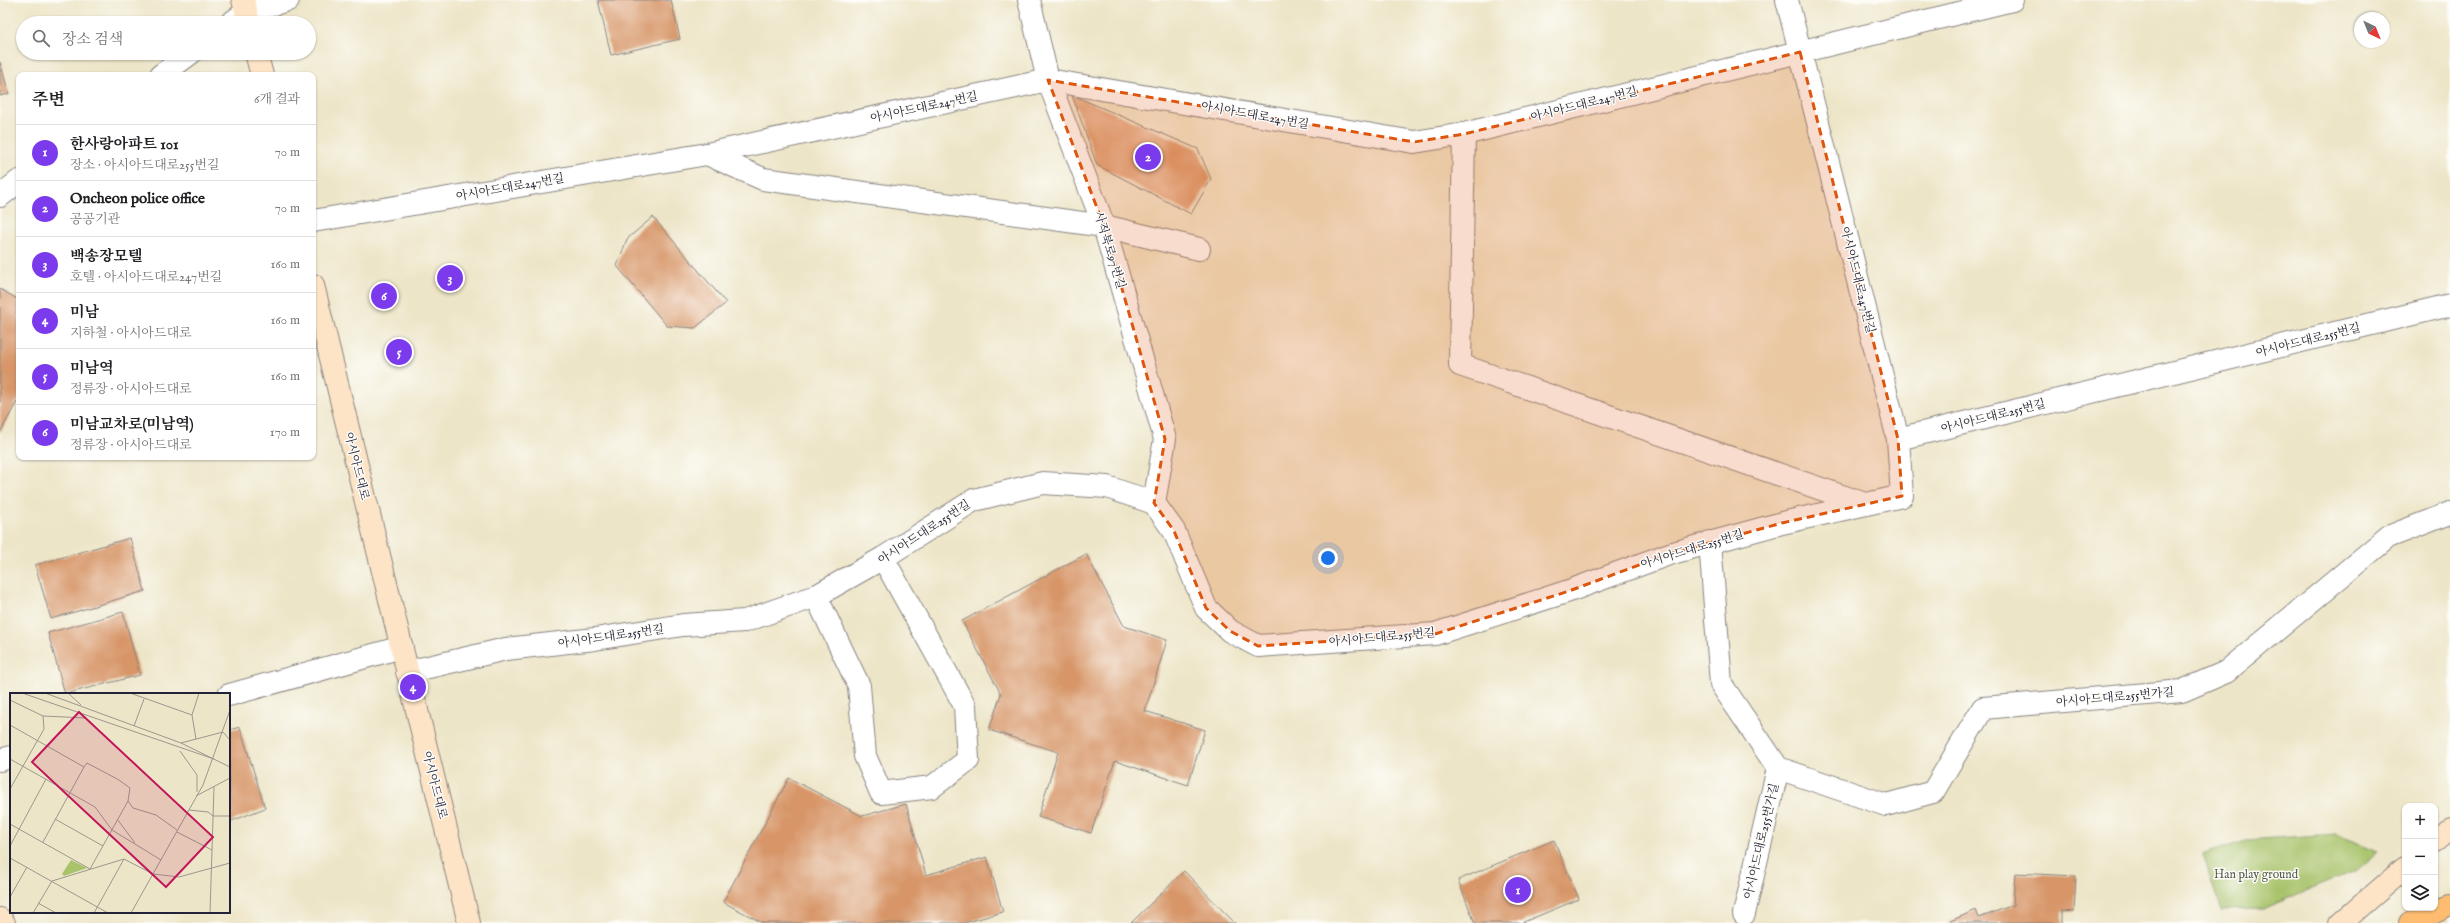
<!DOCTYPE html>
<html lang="ko">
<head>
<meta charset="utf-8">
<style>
	:root { --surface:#fff; --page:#f6f6f6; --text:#202124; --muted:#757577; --line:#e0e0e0; --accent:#7c3aed }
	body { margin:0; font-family:"IM FELL English","Noto Serif KR",serif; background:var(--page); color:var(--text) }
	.controls { position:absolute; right:12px; bottom:12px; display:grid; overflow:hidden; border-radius:8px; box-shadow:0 1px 3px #0004 }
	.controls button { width:36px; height:36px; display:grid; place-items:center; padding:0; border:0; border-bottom:1px solid var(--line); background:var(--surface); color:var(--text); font:20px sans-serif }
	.compass { position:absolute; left:2354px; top:12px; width:36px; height:36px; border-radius:50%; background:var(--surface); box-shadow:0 1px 3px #0004; rotate:137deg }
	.you { position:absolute; left:1328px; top:558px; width:14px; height:14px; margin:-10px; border:3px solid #fff; border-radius:50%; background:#1a73e8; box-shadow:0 0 0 6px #1a73e833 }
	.badge { display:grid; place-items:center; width:26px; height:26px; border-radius:50%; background:var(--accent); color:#fff; font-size:13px; font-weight:700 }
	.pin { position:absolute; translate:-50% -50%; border:2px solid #fff; box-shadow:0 1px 4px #0006 }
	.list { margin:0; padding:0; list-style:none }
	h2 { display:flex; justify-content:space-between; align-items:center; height:52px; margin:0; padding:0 16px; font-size:17px }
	h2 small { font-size:13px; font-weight:400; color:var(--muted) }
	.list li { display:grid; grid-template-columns:26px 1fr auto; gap:12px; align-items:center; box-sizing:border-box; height:56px; padding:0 16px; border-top:1px solid var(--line) }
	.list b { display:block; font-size:15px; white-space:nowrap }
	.list p { margin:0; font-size:13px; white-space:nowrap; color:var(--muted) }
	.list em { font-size:13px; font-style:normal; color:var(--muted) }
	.icon { flex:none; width:22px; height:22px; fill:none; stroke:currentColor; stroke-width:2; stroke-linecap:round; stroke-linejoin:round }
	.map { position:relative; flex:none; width:2450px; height:923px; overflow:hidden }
	.search { position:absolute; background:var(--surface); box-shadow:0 1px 3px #0004; left:16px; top:16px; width:300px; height:44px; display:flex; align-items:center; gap:10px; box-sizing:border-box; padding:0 14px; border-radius:22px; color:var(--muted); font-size:15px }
	.panel { position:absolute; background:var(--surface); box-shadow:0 1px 3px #0004; left:16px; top:72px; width:300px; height:388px; border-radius:8px }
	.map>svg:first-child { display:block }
	.green { fill:#a8c36a; stroke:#657252 }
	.building { fill:#d79567 }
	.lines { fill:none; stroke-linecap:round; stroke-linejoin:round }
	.service-casing { stroke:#888481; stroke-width:24 }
	.minor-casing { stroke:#888481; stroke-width:24 }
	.tertiary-casing { stroke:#888481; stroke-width:24 }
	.secondary-casing { stroke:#888481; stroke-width:24 }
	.primary-casing { stroke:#888481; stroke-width:24 }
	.service { stroke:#fff; stroke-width:22 }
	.minor { stroke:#fff; stroke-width:22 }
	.tertiary { stroke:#fff; stroke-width:22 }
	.secondary { stroke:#fee4c6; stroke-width:22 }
	.primary { stroke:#fdbc70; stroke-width:22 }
	.marked { fill:#de560e; fill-opacity:0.2; stroke:#de560e; stroke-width:3; stroke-dasharray:8 5; stroke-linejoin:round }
	.labels { text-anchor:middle; stroke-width:3; stroke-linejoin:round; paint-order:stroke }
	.street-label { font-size:12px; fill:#22223b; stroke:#fdfcf7 }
	.park-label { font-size:12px; fill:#515a4b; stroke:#fdfcf7 }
	.inset-road { fill:none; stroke:#9c978f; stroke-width:1 }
	.view { fill:#c2185b; fill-opacity:0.15; stroke:#c2185b; stroke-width:2 }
	.inset-edge { fill:none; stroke:#22223b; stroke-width:2 }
</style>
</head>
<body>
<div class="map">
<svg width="2450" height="923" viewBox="0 0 2450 923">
	<rect width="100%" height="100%" fill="#fdfcf7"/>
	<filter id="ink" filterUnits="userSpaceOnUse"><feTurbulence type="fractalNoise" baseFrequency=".025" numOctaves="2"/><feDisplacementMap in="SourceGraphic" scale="8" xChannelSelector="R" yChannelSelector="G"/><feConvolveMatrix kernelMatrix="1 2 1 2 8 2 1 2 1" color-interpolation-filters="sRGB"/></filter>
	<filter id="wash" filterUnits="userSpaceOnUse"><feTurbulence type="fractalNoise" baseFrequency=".012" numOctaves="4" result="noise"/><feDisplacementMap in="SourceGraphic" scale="16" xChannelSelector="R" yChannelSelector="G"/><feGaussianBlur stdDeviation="0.9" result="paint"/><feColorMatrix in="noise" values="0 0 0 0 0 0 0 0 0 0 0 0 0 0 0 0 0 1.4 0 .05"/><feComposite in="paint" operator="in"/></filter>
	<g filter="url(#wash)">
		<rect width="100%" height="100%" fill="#ede5c7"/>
		<polygon class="green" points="2336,834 2378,851 2355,871 2262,909 2221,910 2202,854 2245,840"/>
		<g id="blocks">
			<g class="building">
				<polygon points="598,0 671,0 680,39 611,55"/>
				<polygon points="0,62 9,94 0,96"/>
				<polygon points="1072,95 1198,149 1211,179 1191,214 1097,165"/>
				<polygon points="653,217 726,303 695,328 667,326 617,266 627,239"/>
				<polygon points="0,289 19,300 19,398 0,433"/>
				<polygon points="130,538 145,591 51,619 35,565"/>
				<polygon points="1086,554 1124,626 1167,640 1145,711 1205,730 1188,785 1115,761 1091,833 1038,817 1058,752 989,730 1001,694 962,621"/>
				<polygon points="123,612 140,675 65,694 48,633"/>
				<polygon points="240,727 265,808 229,822 229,730"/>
				<polygon points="789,778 862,816 906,804 926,875 987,857 1003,912 964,923 763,923 723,902"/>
				<polygon points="1554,840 1579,899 1521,923 1475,923 1458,880"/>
				<polygon points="1184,871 1235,923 1131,923"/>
				<polygon points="2015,873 2076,876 2074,912 2062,911 2062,923 1946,923 1976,910 1979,918 2013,905"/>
			</g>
		</g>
	</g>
	<g filter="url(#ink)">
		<use href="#blocks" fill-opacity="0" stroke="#888481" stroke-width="1"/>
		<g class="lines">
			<defs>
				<g id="service">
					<polyline points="1464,134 1460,365 1865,504"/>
					<polyline points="1104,226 1199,249"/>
					<polyline points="1710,542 1721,684 1778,768 1886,805 1933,792 1983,708 2182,691 2226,672 2388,537 2450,513"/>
					<polyline points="816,596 859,686 865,756 881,793 932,787 968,760 965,706 883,558"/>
					<polyline points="1744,914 1778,768"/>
				</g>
				<g id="minor">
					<polyline points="1029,0 1048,80 1104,226 1165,439 1154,503"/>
					<polyline points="707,154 763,179 1104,226"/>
					<polyline points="313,221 707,154 1048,80 1414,142 1464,134 2012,0"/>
					<polyline points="1898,439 2450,305"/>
					<polyline points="407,672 506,649 595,639 683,625 745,621 816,596 883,558 974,500 1043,483 1107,487 1154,503 1174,531 1206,608 1230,631 1258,646 1435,634 1569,591 1669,554 1782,523 1902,496 1898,439 1787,0"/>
					<polyline points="229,695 402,647"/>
					<polyline points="0,760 11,757"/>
				</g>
				<g id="tertiary">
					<polyline points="231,23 246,12 288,0"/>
					<polyline points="161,75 191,53"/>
					<polyline points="0,196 19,181"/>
				</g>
				<g id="secondary">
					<polyline points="243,0 249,23"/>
					<polyline points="256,53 262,75"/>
					<polyline points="313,285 469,923"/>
					<polyline points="2435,842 2450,829"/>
					<polyline points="0,919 4,923"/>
					<polyline points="2341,923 2405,868"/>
				</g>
				<polyline id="primary" points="2410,923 2450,905"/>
			</defs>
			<use href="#service" class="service-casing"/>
			<use href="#minor" class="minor-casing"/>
			<use href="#tertiary" class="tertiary-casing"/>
			<use href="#secondary" class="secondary-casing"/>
			<use href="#primary" class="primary-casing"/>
			<use href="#service" class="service"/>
			<use href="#minor" class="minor"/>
			<use href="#tertiary" class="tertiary"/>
			<use href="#secondary" class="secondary"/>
			<use href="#primary" class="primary"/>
		</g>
	</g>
	<path class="marked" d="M 1800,52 L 1898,439 L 1902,496 L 1782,523 L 1669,554 L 1569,591 L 1435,634 L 1258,646 L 1230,631 L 1206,608 L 1174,531 L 1154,503 L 1165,439 L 1104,226 L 1048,80 L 1414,142 L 1464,134 Z"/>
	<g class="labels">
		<g class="street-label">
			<text transform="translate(1584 104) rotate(-14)" y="4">아시아드대로247번길</text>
			<text transform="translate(924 107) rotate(-12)" y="4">아시아드대로247번길</text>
			<text transform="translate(1255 115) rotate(10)" y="4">아시아드대로247번길</text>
			<text transform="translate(510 187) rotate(-10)" y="4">아시아드대로247번길</text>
			<text transform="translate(1110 250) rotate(73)" y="4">사직북로97번길</text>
			<text transform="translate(1858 280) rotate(76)" y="4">아시아드대로247번길</text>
			<text transform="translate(2308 340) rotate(-14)" y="4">아시아드대로255번길</text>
			<text transform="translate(1993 416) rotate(-14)" y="4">아시아드대로255번길</text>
			<text transform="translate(357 466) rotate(76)" y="4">아시아드대로</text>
			<text transform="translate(924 532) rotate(-33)" y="4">아시아드대로255번길</text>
			<text transform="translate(1692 549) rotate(-17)" y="4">아시아드대로255번길</text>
			<text transform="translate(611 636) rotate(-8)" y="4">아시아드대로255번길</text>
			<text transform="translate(1382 637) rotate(-5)" y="4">아시아드대로255번길</text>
			<text transform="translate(2115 697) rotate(-5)" y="4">아시아드대로255번가길</text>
			<text transform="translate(435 785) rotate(76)" y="4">아시아드대로</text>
			<text transform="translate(1761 841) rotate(-77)" y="4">아시아드대로255번가길</text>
		</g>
		<g class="park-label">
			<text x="2256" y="878">Han play ground</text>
		</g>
	</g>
	<g transform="translate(10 693)">
		<rect width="220" height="220" fill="#ede5c7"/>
		<path d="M 61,167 L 77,175 L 54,183 L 52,181 Z" fill="#a8c36a"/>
		<path class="inset-road" d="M 12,0 L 204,66M 35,0 L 171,50 L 220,74M 58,0 L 71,12M 120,0 L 182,22M 0,7 L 33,23 L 76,25M 0,32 L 74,74M 124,33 L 134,6M 186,46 L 182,22 L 189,0M 171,50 L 213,39 L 220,47M 170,58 L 187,82 L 187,99M 0,66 L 85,114 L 102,137 L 151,167M 74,74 L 77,70 L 109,87 L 120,95 L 118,108 L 123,115 L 146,122 L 167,137M 0,96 L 34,36 L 33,23M 186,103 L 220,85M 179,117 L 198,119 L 203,123 L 220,123M 45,126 L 93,153M 107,126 L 125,150M 0,131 L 80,176 L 118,108M 167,139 L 202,157M 33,149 L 74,74M 0,153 L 36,86M 0,165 L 98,220M 0,204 L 17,174M 28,210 L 46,220M 23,220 L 42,188 L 114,166 L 143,181 L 169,184 L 220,170M 84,220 L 114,166M 121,220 L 193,92 L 220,17M 200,220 L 204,94"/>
		<path class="view" d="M 69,19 L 203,144 L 156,194 L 22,69 Z"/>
		<rect width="220" height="220" class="inset-edge"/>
	</g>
</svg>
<div class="controls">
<button>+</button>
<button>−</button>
<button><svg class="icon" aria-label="layers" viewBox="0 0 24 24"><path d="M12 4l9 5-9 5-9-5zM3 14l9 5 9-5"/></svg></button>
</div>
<svg class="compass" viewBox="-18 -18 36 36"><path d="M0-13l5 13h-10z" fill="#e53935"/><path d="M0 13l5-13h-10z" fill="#757577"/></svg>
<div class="you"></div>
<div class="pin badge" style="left:1518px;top:890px">1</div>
<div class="pin badge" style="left:1148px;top:157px">2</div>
<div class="pin badge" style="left:450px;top:278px">3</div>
<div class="pin badge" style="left:413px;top:687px">4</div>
<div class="pin badge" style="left:399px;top:352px">5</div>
<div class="pin badge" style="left:384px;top:296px">6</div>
<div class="search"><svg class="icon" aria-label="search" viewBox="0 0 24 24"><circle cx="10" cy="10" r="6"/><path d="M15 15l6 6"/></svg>장소 검색</div>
<section class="panel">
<h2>주변<small>6개 결과</small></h2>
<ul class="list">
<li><span class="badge">1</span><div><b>한사랑아파트 101</b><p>장소 · 아시아드대로255번길</p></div><em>70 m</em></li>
<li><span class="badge">2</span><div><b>Oncheon police office</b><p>공공기관</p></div><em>70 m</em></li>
<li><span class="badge">3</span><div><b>백송장모텔</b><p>호텔 · 아시아드대로247번길</p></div><em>160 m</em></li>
<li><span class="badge">4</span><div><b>미남</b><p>지하철 · 아시아드대로</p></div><em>160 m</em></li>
<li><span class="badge">5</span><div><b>미남역</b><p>정류장 · 아시아드대로</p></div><em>160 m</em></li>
<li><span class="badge">6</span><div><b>미남교차로(미남역)</b><p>정류장 · 아시아드대로</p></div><em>170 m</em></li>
</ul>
</section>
</div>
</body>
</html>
